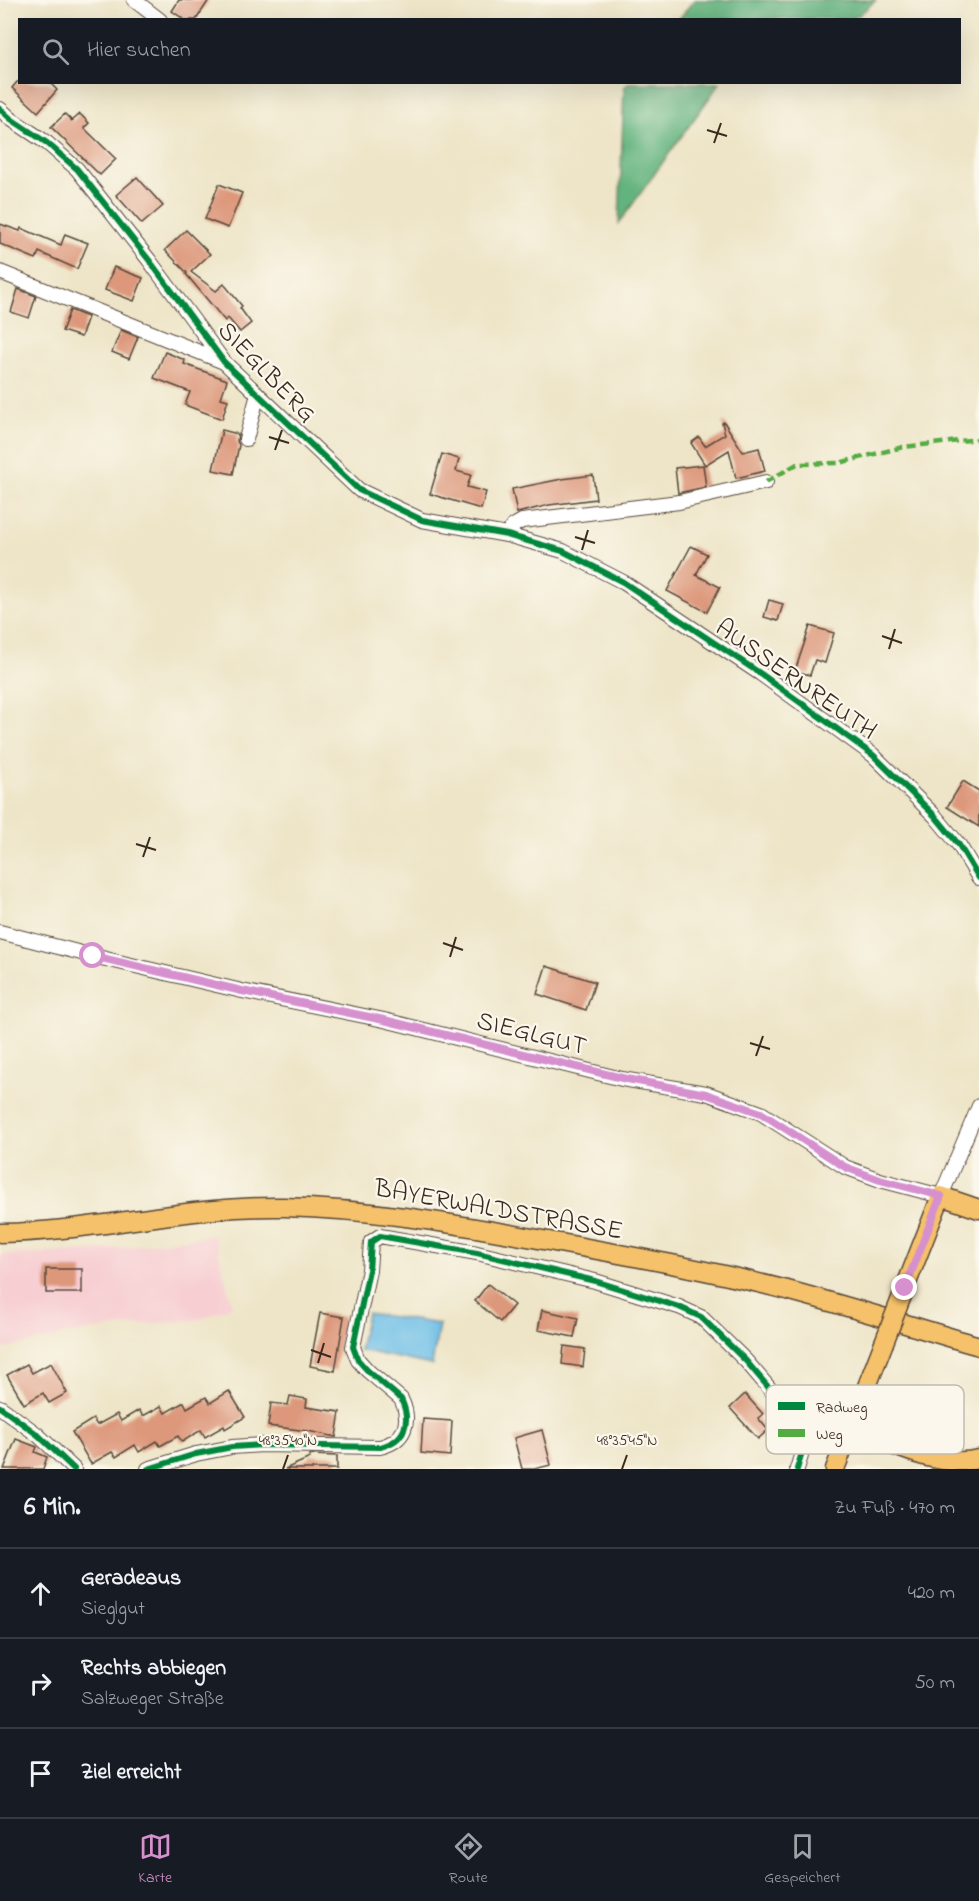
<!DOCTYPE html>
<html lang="de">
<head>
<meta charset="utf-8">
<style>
	:root { --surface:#171b24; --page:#20242c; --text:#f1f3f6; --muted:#9ea1a6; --line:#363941; --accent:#d690ce }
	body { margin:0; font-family:"Indie Flower",sans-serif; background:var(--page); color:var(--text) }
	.stop { position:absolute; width:18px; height:18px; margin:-14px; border:4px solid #d690ce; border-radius:50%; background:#fff }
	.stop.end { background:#d690ce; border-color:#fff; box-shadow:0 2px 6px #0008 }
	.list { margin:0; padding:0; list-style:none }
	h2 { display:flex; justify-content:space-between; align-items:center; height:78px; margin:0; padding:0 24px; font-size:26px }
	h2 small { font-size:20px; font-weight:400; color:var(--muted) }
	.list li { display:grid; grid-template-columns:39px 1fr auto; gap:18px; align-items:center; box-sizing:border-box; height:90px; padding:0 24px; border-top:2px solid var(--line) }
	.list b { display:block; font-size:22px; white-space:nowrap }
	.list p { margin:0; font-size:20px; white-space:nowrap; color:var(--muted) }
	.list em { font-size:20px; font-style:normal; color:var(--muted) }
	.icon { flex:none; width:33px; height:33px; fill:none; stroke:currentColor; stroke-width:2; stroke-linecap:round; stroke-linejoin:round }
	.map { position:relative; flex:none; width:979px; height:1469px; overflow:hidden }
	.search { position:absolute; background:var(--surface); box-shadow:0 6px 24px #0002; left:18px; right:18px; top:18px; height:66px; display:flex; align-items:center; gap:15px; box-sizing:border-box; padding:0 21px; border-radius:0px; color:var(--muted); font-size:22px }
	.sheet { height:348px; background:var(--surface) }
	nav { display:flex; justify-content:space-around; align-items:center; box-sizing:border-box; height:84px; border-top:2px solid var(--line); background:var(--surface); font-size:16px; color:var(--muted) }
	nav a { display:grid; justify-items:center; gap:3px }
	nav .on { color:var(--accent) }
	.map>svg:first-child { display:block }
	.built { fill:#f7cfd3 }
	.forest { fill:#63b37e; stroke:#4f6e4e; stroke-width:1.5 }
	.water { fill:#6abde6; stroke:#527482; stroke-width:1.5 }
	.building { fill:#dd987c }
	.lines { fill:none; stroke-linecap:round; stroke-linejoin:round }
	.minor-casing { stroke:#564638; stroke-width:16 }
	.major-casing { stroke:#564638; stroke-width:21 }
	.minor { stroke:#fff; stroke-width:14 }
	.major { stroke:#f5c16b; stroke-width:18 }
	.major-bridge-casing { stroke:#564638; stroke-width:21; stroke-linecap:butt }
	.major-bridge { stroke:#f5c16b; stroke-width:18 }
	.quiet { stroke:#55ab43; stroke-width:4.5; stroke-dasharray:9 4.5; stroke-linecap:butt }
	.cycleway-casing { stroke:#fbf7ec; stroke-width:10 }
	.cycleway { stroke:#00873e; stroke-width:6 }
	.route { stroke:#d690ce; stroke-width:8 }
	.ticks { fill:none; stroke:#3b2a1e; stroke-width:2 }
	.labels { text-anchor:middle; stroke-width:4.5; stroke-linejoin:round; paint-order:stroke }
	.street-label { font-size:26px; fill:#3b2a1e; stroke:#fbf7ec }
	.key { fill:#fbf7ec; stroke:#c1baae; stroke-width:1.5 }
	.key-label { font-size:16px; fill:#3b2a1e }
	.ticks-label { font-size:15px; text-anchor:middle; fill:#3b2a1e; stroke:#fbf7ec; stroke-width:4.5; stroke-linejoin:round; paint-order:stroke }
</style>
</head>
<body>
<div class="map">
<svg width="979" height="1469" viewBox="0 0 979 1469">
	<rect width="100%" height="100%" fill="#fbf7ec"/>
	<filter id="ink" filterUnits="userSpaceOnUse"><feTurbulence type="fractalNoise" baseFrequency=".0167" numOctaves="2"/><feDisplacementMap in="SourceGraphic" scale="12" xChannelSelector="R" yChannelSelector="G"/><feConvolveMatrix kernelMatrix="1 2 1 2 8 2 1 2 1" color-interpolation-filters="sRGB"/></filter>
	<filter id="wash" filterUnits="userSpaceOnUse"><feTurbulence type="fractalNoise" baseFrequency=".008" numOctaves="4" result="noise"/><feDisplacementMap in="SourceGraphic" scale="24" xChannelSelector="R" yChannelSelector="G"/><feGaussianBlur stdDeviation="1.35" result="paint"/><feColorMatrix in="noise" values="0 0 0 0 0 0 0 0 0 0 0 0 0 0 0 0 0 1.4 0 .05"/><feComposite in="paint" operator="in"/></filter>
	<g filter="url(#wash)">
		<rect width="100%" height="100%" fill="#eee5c8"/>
		<polygon class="built" points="214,1235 232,1306 201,1319 124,1326 67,1334 0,1350 0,1255 105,1250"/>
		<g class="forest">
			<polygon points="694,0 876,0 859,15 850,19 679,19"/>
			<polygon points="629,83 720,83 619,223 624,88"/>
		</g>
		<polygon class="water" points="367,1313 439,1324 432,1365 359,1350"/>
		<g id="blocks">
			<g class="building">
				<polygon points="179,0 209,0 196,20 185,20 172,11"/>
				<polygon points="17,82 49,82 57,90 38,112 12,88"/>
				<polygon points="65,114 72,121 80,114 89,123 84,128 116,159 100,175 51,127"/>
				<polygon points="137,177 163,206 142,224 116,195"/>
				<polygon points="219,184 242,193 228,228 205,219"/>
				<polygon points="0,224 20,231 21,228 61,245 65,234 88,243 77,269 39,252 36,259 0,244"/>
				<polygon points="186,230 210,254 191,272 216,291 224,284 242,306 240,308 251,323 240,332 228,318 225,321 186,274 187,273 165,250"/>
				<polygon points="114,267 143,278 134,301 105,290"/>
				<polygon points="18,289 36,296 29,318 11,312"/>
				<polygon points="70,310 88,317 81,337 62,331"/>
				<polygon points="121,330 138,337 129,359 112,352"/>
				<polygon points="165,352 185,360 184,364 227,380 221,398 228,400 222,419 185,405 190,392 154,378"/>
				<polygon points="724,422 743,452 759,448 765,471 736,478 729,450 705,465 691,443 699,437 705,446 725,434 722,423"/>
				<polygon points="222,430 238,434 237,441 239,445 233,474 213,470"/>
				<polygon points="442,454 459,459 456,471 471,475 467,487 486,492 481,509 430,494"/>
				<polygon points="703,465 706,487 678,493 675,468"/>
				<polygon points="593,475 596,499 549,505 517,513 512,489 562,479"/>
				<polygon points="691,546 707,554 696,575 720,587 707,612 667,591"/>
				<polygon points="769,600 783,604 778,621 764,617"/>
				<polygon points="810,626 834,633 825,663 815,660 810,675 795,671"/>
				<polygon points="963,781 979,791 979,827 947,807"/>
				<polygon points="546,966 595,982 586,1010 537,994"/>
				<rect x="46" y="1269" width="36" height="24"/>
				<polygon points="488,1284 514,1305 500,1322 475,1301"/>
				<polygon points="542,1310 578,1318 574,1337 538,1330"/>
				<polygon points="320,1313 344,1317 335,1371 310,1366"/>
				<polygon points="564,1346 585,1349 583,1367 562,1364"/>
				<polygon points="51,1363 67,1393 49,1403 43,1393 24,1404 7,1375 27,1364 32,1373"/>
				<polygon points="229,1391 245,1417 225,1429 224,1426 205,1437 201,1430 182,1442 178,1436 160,1446 157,1441 139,1452 135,1445 116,1457 112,1452 91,1464 72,1432 93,1419 97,1425 117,1414 121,1421 139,1410 143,1416 161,1406 165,1413 184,1402 187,1408 206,1397 210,1403"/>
				<polygon points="745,1394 763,1414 758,1418 768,1430 758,1439 730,1408"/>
				<polygon points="290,1396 307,1399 306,1407 340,1412 336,1437 308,1431 268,1426 271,1403 288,1405"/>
				<polygon points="423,1419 452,1421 450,1456 421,1453"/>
				<polygon points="542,1430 551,1465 534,1469 522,1469 514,1438"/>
				<polygon points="16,1439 37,1447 35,1452 47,1457 43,1469 4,1469"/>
				<polygon points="310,1455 337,1456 337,1469 285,1469 310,1458"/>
			</g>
		</g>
	</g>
	<g filter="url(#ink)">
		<use href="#blocks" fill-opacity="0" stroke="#564638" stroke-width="1.5"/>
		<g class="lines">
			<defs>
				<g id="minor">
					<polyline points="134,0 160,20"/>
					<polyline points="0,109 11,119 47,143 77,169 149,260 224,362 359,490 422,520 507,535 563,551 623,582 761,674 873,755 935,816 959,845 979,878"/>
					<polyline points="0,272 224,362"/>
					<polyline points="246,439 258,394"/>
					<polyline points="507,535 513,526 522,521 679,502 766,482"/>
					<polyline points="0,932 93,956 242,991 384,1020 622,1079 706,1093 761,1113 845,1167 880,1180 941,1196 979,1106"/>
					<polyline points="0,1407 38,1435 74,1469"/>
					<path d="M 148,1469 L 196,1454 L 232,1447 L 263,1445 L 380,1447 C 405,1441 412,1422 401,1399 L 368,1371 L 358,1360 L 353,1347 L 369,1270 L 371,1242 L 380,1236 L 477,1253 L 595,1281 L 679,1307 L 701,1317 L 746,1361 L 787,1409 L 796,1425 L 801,1440 L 801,1456 L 797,1469"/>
				</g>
				<g id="major">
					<path d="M 0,1233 C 95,1232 188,1205 284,1207 C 368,1209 444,1222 527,1237 C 614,1253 701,1268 787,1290 C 851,1307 915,1327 979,1346"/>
					<polyline points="905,1288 941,1196 979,1209"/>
					<path d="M 851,1428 C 890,1443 936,1469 979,1459"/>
					<polyline points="835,1469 883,1345"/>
				</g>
			</defs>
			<use href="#minor" class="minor-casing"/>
			<use href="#major" class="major-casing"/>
			<use href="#minor" class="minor"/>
			<use href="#major" class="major"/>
			<defs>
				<polyline id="major-bridge" points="883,1345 905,1288"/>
			</defs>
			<use href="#major-bridge" class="major-bridge-casing"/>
			<use href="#major-bridge" class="major-bridge"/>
			<polyline class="quiet" points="766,482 797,464 839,463 903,447 979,439"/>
			<defs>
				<g id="cycleway">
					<polyline points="0,109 11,119 47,143 77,169 149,260 224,362 359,490 422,520 507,535 563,551 623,582 761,674 873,755 935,816 959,845 979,878"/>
					<polyline points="0,1407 38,1435 74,1469"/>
					<path d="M 148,1469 L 196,1454 L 232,1447 L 263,1445 L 380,1447 C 405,1441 412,1422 401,1399 L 368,1371 L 358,1360 L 353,1347 L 369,1270 L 371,1242 L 380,1236 L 477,1253 L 595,1281 L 679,1307 L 701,1317 L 746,1361 L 787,1409 L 796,1425 L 801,1440 L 801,1456 L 797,1469"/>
				</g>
			</defs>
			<use href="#cycleway" class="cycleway-casing"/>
			<use href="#cycleway" class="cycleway"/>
		</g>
	</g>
	<g class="lines" filter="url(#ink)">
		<polyline class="route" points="93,956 242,991 384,1020 622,1078 706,1094 761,1113 845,1167 880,1180 941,1196 905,1288"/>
	</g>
	<path class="ticks" d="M 707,130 L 727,136M 714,143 L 721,123M 269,437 L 289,443M 275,450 L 282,430M 575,537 L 595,543M 582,550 L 588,530M 882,636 L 902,643M 889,649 L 895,629M 136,844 L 156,850M 143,857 L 150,837M 443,943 L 463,950M 450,957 L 456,937M 750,1043 L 770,1049M 756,1056 L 763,1036M 311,1350 L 331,1357M 318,1363 L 324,1343M 283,1469 L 288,1455M 622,1469 L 627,1455"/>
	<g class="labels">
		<g class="street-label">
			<text transform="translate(268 371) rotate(46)" y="9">SIEGLBERG</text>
			<text transform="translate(797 678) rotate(35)" y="9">AUSSERNREUTH</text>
			<text transform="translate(532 1032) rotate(14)" y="9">SIEGLGUT</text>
			<text transform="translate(499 1208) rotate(10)" y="9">BAYERWALDSTRASSE</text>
		</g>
	</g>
	<rect x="766" y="1385" width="198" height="69" rx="9" class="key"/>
	<rect x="778" y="1402" width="27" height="8" fill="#00873e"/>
	<rect x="778" y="1429" width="27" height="8" fill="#55ab43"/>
	<g class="key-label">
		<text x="816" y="1412">Radweg</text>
		<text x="816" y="1439">Weg</text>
	</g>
	<g class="ticks-label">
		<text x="288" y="1445">48°35'40"N</text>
		<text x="627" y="1445">48°35'45"N</text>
	</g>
</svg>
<div class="stop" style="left:93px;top:956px"></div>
<div class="stop end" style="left:905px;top:1288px"></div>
<div class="search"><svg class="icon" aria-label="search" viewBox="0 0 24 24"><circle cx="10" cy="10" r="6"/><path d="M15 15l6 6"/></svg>Hier suchen</div>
</div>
<section class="sheet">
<h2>6 Min.<small>Zu Fuß · 470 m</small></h2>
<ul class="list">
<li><svg class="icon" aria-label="ahead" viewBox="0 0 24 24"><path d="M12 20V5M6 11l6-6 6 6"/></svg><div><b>Geradeaus</b><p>Sieglgut</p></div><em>420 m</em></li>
<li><svg class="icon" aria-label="right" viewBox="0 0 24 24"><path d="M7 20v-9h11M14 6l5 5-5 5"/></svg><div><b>Rechts abbiegen</b><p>Salzweger Straße</p></div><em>50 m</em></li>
<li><svg class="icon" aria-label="arrive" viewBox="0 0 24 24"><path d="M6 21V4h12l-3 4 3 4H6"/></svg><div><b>Ziel erreicht</b></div></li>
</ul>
</section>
<nav>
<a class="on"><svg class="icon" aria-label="map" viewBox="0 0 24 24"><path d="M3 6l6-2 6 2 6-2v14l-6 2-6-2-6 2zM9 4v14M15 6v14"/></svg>Karte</a>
<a><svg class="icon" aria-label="directions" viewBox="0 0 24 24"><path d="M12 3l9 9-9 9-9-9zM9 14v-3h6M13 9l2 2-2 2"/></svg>Route</a>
<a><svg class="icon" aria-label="saved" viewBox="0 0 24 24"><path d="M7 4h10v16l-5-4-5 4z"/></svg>Gespeichert</a>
</nav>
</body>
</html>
